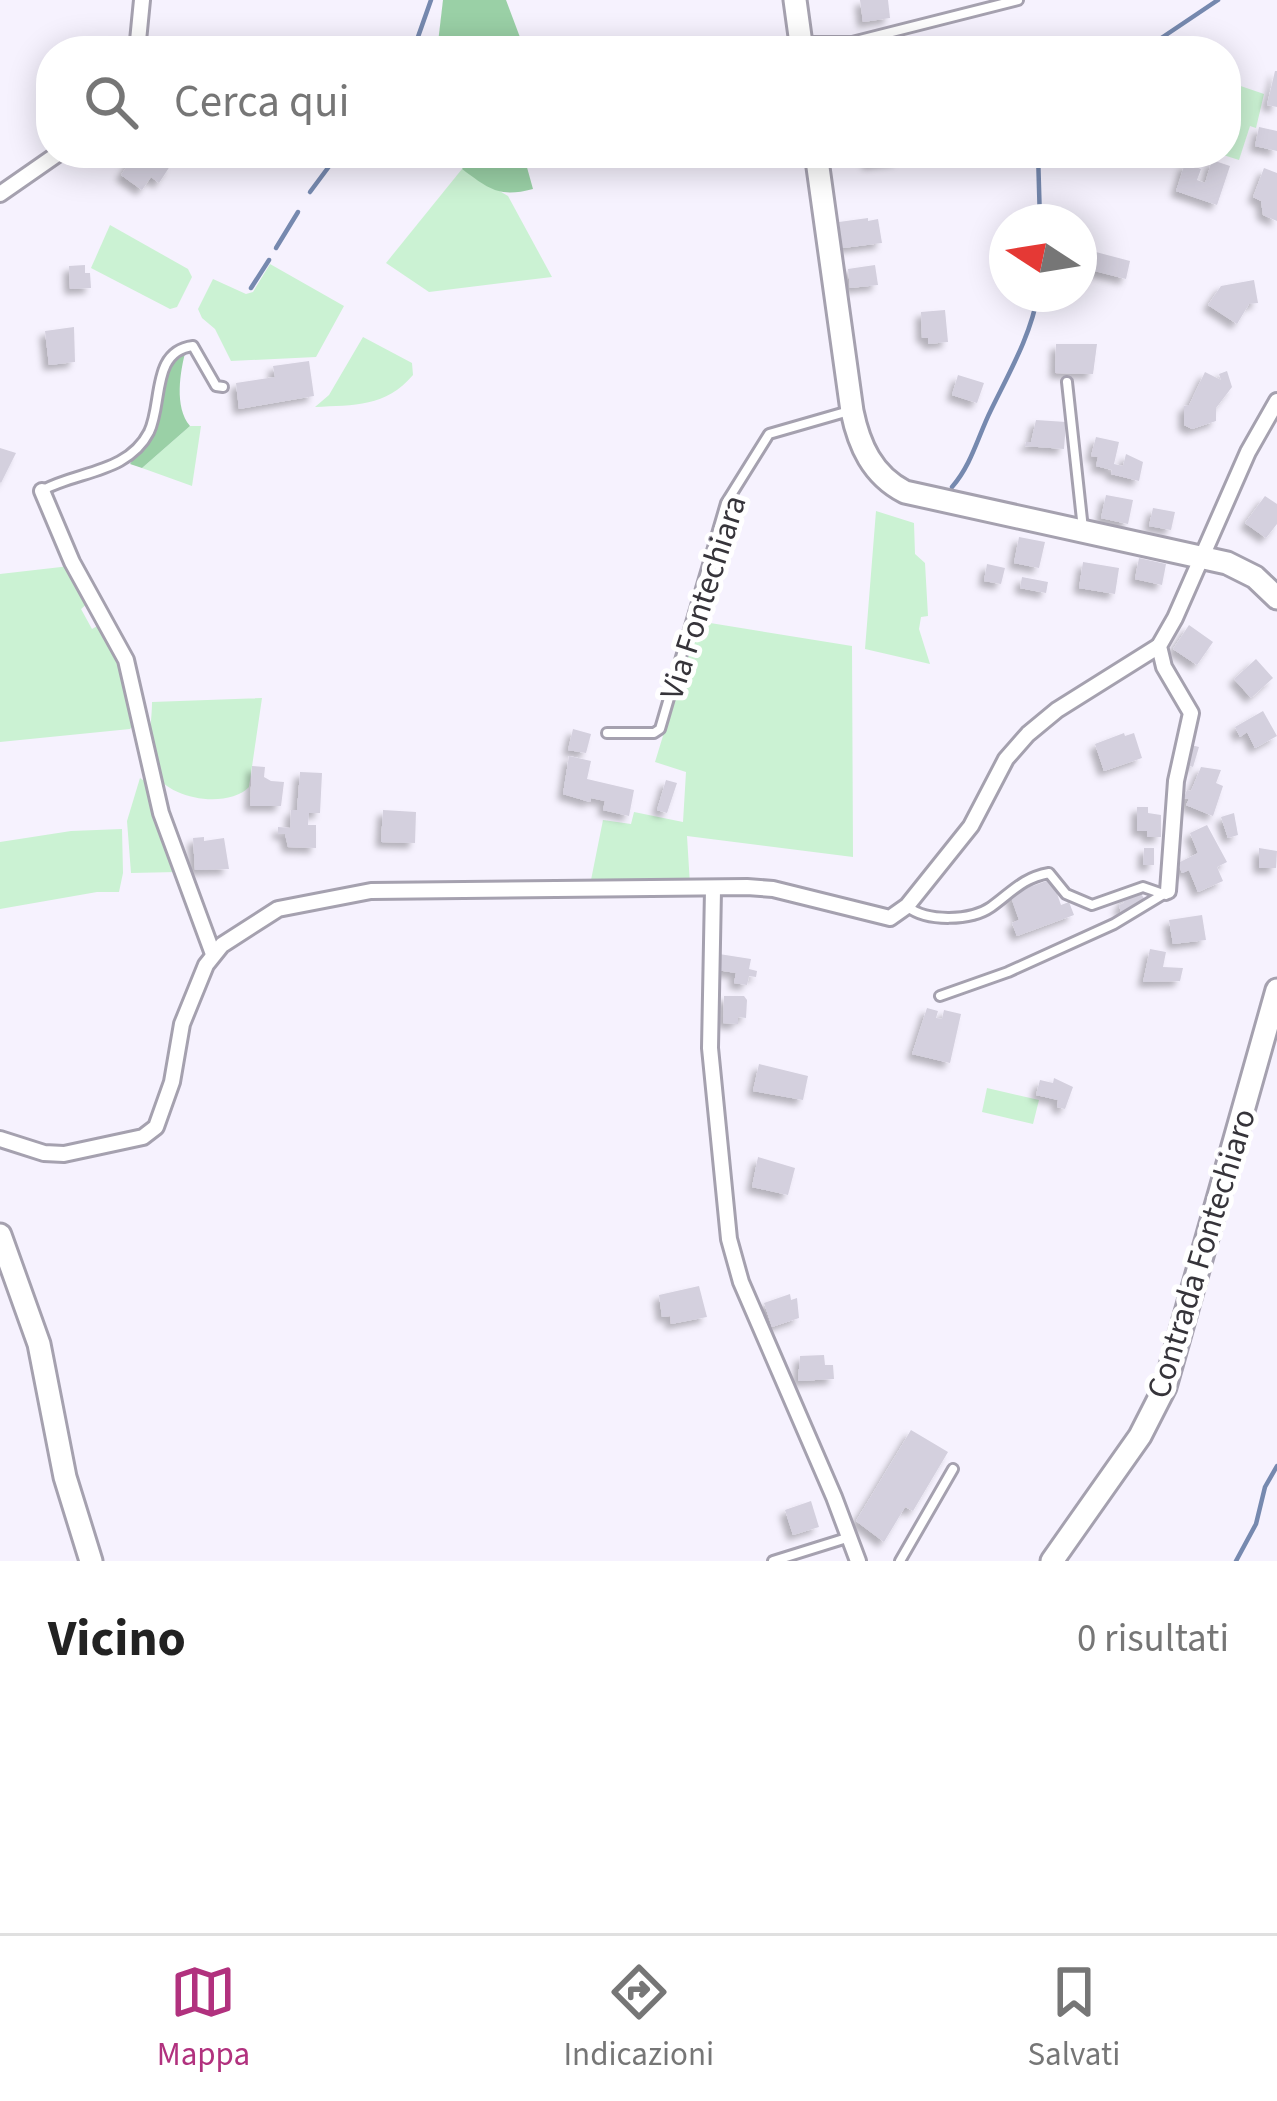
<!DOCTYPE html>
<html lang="it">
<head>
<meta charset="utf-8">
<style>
	:root { --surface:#fff; --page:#f6f6f6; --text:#222; --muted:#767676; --line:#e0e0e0; --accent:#b1317e }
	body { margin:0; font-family:"Source Sans 3",sans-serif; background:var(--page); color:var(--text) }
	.compass { position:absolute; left:989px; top:204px; width:108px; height:108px; border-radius:50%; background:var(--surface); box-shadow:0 6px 30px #0003; rotate:282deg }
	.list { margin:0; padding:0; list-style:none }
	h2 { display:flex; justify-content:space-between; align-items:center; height:156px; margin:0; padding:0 48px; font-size:51px }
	h2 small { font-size:39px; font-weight:400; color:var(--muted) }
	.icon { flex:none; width:66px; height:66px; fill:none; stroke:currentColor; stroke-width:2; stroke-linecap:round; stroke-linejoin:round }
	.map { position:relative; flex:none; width:1277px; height:1561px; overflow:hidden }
	.search { position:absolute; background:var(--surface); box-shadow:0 6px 30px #0003; left:36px; right:36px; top:36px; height:132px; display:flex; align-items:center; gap:30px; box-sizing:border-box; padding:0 42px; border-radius:48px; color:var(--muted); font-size:45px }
	.sheet { height:372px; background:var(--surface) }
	nav { display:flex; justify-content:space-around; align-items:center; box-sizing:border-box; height:168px; border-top:3px solid var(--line); background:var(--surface); font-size:33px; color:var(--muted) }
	nav a { display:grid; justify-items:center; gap:6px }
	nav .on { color:var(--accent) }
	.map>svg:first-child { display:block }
	.green { fill:#cbf2d3 }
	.forest { fill:#9ad0a6 }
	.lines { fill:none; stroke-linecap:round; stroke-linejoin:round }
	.stream { stroke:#7689af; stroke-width:4.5 }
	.building { fill:#d4d0de; filter:url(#shadow) }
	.lane-casing { stroke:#a5a1af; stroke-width:14 }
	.street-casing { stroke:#a5a1af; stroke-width:20 }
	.secondary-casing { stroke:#a5a1af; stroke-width:27 }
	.lane { stroke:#fff; stroke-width:8 }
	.street { stroke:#fff; stroke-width:14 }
	.secondary { stroke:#fff; stroke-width:21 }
	.labels { text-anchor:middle; stroke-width:10; stroke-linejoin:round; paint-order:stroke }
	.street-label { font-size:33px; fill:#36343a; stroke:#fff }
</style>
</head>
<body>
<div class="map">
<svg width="1277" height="1561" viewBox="0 0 1277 1561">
	<defs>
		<filter id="shadow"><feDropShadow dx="-5.5" dy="5.5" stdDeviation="3" flood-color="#0004"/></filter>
	</defs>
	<rect width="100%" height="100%" fill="#f6f2fe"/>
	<g class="green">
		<polygon points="1226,81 1264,94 1256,128 1250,126 1239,160 1217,153 1226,153"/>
		<polygon points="462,169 508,196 552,277 429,292 386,263"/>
		<polygon points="110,225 188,269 192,277 177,307 170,309 91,268"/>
		<polygon points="270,264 344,306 316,357 231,361 215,329 202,318 198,309 213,279 246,294 253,292"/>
		<path d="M 363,337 L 412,363 L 413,375 C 386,407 354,405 315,407 L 329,395 Z"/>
		<polygon points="190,426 201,426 192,486 142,468"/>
		<polygon points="876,511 914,523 915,554 925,563 928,616 921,617 919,629 930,664 865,649"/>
		<polygon points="70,566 88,603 81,609 92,629 99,625 118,658 135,723 130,729 0,742 0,574"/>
		<polygon points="698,621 852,646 853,857 687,836 690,885 590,885 603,820 631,824 634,812 683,822 686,772 655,762"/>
		<path d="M 262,698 L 249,787 C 228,809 167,800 154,771 C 146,752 152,722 152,702 Z"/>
		<polygon points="140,778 149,784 177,872 131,873 127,821"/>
		<polygon points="122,829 123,873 119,892 97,892 0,909 0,842 71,831"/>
		<polygon points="987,1088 1039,1100 1033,1124 982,1112"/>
	</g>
	<g class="forest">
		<polygon points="443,0 506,0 524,48 437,51"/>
		<path d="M 474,153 L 523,153 L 533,189 C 499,198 489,189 462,169 Z"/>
		<path d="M 186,349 C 180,372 174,407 190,426 L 142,468 L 130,464 L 156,427 L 170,361 Z"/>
	</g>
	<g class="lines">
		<g class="stream">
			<polyline points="413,51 431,0"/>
			<polyline points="1142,51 1218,0"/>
			<polyline points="1038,153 1040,222"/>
			<polyline points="310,192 339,153"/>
			<polyline points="276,248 298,212"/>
			<polyline points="251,288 269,260"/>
			<path d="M 952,487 C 972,464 978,436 991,410 C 1009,373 1031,335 1038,294"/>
			<polyline points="1236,1561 1256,1524 1265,1487 1277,1466"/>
		</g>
	</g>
	<g class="building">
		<polygon points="860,0 888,0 890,18 863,22"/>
		<polygon points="989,40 989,51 967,51 966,41"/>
		<polygon points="1275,71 1277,71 1277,107 1267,105"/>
		<polygon points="1259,127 1277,131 1277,151 1255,146"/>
		<polygon points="136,153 152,153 170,166 159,183 151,177 142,190 121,175"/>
		<polygon points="867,153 898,153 899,160 868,164"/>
		<polygon points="1212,160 1230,166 1217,205 1176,191 1185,163 1201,169 1197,180 1205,183"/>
		<polygon points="1264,168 1277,173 1277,221 1263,215 1261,201 1253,197"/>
		<polygon points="868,218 868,221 878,219 882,243 843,248 839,222"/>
		<polygon points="1092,251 1130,261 1126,279 1087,269"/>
		<polygon points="85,265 85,273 90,273 91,288 70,289 69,266"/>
		<polygon points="875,265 878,285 850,288 848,269"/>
		<polygon points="1254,280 1258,303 1249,304 1237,324 1208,305 1221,286"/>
		<polygon points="945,310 948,342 928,344 928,338 922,338 921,312"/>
		<polygon points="74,327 75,362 49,365 45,331"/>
		<polygon points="1056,344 1097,344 1093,374 1055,373"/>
		<polygon points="309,361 314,396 239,409 236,383 275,377 273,366"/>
		<polygon points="1227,371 1232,387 1216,408 1216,421 1192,429 1184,425 1184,406 1189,405 1205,372 1221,380 1219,374"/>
		<polygon points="958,375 984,383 977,403 952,395"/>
		<polygon points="1036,420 1066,422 1064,449 1025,446 1026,442 1031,442"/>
		<polygon points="1096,437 1119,442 1114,464 1123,466 1126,454 1143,462 1139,481 1111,474 1112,470 1096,466 1098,457 1091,456"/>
		<polygon points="0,448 16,453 1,483 0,482"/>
		<polygon points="1106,495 1133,500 1128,524 1101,518"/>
		<polygon points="1265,496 1277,504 1277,524 1266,538 1245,523"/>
		<polygon points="1153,508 1175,512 1171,530 1149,526"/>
		<polygon points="1019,537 1045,542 1039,568 1014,563"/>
		<polygon points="1139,558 1166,564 1162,585 1135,579"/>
		<polygon points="1083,562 1119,568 1115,594 1079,588"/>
		<polygon points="987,564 1005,568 1001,584 984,581"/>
		<polygon points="1022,577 1048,582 1046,593 1020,588"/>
		<polygon points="1189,625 1213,642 1197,665 1173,649"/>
		<polygon points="1256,659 1273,678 1251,698 1234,679"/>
		<polygon points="1263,711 1277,736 1255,748 1247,732 1240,737 1235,727"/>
		<polygon points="573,729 591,734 586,753 568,750"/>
		<polygon points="1124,733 1125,736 1134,733 1142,758 1104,771 1095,744"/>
		<polygon points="1187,744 1199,747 1193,767 1182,763"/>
		<polygon points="569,756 591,761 587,779 634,790 629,816 603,810 605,801 591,798 590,802 563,794"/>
		<polygon points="252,766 265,767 264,777 271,781 284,782 281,806 250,806"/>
		<polygon points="1201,767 1221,770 1216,783 1223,786 1213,816 1186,805 1189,799 1184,798 1187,790 1191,791"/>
		<polygon points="300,772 322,773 320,813 309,813 308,825 316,825 316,848 288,847 285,834 278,834 278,827 290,828 291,810 297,810"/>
		<polygon points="666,780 677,783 667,813 657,810"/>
		<polygon points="1137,807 1148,807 1148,813 1161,815 1161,837 1147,837 1147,831 1137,831"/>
		<polygon points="383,810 416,812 415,843 381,842"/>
		<polygon points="1234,813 1238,835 1228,838 1221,817"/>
		<polygon points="1207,825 1227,862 1217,867 1223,881 1198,892 1189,870 1182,873 1178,863 1198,853 1190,833"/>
		<polygon points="204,837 204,841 224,838 229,869 195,870 193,838"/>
		<polygon points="1144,848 1154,848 1154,865 1143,865"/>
		<polygon points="1259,848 1277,851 1276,868 1259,868"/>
		<polygon points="1052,879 1061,905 1069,902 1074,915 1017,936 1012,923 1019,920 1010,894"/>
		<polygon points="1140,892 1147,903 1121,913 1119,905 1124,903 1122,899"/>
		<polygon points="1202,915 1206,940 1173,944 1169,920"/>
		<polygon points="1150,949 1166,952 1163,967 1183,968 1180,981 1143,982"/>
		<polygon points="719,954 751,959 749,969 757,971 756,977 749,976 747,985 734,983 736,973 717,970"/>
		<polygon points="724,996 744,996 747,1000 746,1018 738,1017 738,1024 723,1023"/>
		<polygon points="927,1008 938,1011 936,1018 942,1019 944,1010 961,1014 950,1063 912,1054"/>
		<polygon points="759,1064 808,1076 803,1100 753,1091"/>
		<polygon points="1054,1078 1073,1087 1065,1109 1057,1107 1058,1100 1036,1095 1040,1080 1053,1083"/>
		<polygon points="758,1157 795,1168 788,1195 752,1187"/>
		<polygon points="699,1286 707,1317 671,1324 670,1316 662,1317 659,1295"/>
		<polygon points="790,1294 791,1300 797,1298 799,1318 772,1327 764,1303"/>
		<polygon points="824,1355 825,1365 833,1365 834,1379 798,1381 800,1356"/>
		<polygon points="911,1430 948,1452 913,1511 905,1507 884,1542 856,1521"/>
		<polygon points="811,1501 819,1527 793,1535 785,1510"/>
	</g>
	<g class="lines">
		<defs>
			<g id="lane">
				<polyline points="802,42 852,42 1018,0"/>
				<polyline points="1067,382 1083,529"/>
				<path d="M 43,490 C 78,471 128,473 149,432 C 163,403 151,351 193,346 L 216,386 L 223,387"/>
				<polyline points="607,733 654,733 660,729 726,503 769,434 849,411"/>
				<path d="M 908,907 C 927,922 971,921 991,907 C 1012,892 1022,878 1049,873 L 1066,894 L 1092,905 L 1143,887 L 1166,895"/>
				<polyline points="940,996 1008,972 1114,924 1167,892"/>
				<polyline points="773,1561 850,1537"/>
				<polyline points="900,1561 953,1469"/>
			</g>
			<g id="street">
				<polyline points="137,51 142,0"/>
				<polyline points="0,194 59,153"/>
				<polyline points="42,491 72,562 126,660 161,813 213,954"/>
				<polyline points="713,890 710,1048 729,1239 741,1282 834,1497 858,1561"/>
				<polyline points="1168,891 1176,781 1191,713 1164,667 1159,646 1175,618 1248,452 1277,401"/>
				<polyline points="0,1139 44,1153 64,1154 143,1137 156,1127 172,1082 182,1024 206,965 222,945 278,909 371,891 747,887 773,889 890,918 907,906 971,826 1006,759 1028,734 1057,710 1159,646"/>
			</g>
			<g id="secondary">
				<polyline points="795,0 802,51"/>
				<path d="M 816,153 L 852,411 C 859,445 872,475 905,492 L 1227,563 L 1255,577 L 1277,598"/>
				<polyline points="0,1235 39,1344 65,1477 91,1561"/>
				<polyline points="1052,1561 1140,1436 1165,1387 1277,990"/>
			</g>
		</defs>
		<use href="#lane" class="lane-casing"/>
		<use href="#street" class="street-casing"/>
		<use href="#secondary" class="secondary-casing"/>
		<use href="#lane" class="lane"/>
		<use href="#street" class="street"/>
		<use href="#secondary" class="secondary"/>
	</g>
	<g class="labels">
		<g class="street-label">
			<text transform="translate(702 597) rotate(-72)" y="12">Via Fontechiara</text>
			<text transform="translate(1200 1253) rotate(-73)" y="12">Contrada Fontechiaro</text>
		</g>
	</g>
</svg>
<svg class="compass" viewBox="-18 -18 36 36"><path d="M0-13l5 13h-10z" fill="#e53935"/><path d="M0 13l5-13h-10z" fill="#767676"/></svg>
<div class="search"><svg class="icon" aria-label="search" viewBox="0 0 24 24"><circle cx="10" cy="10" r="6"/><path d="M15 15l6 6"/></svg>Cerca qui</div>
</div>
<section class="sheet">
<h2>Vicino<small>0 risultati</small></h2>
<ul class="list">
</ul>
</section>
<nav>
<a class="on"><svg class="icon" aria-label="map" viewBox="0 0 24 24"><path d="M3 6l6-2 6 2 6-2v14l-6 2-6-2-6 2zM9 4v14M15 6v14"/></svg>Mappa</a>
<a><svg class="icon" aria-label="directions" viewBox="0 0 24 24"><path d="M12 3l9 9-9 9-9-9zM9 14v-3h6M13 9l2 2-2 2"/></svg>Indicazioni</a>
<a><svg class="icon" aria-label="saved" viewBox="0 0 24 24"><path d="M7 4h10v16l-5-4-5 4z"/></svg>Salvati</a>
</nav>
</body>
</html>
